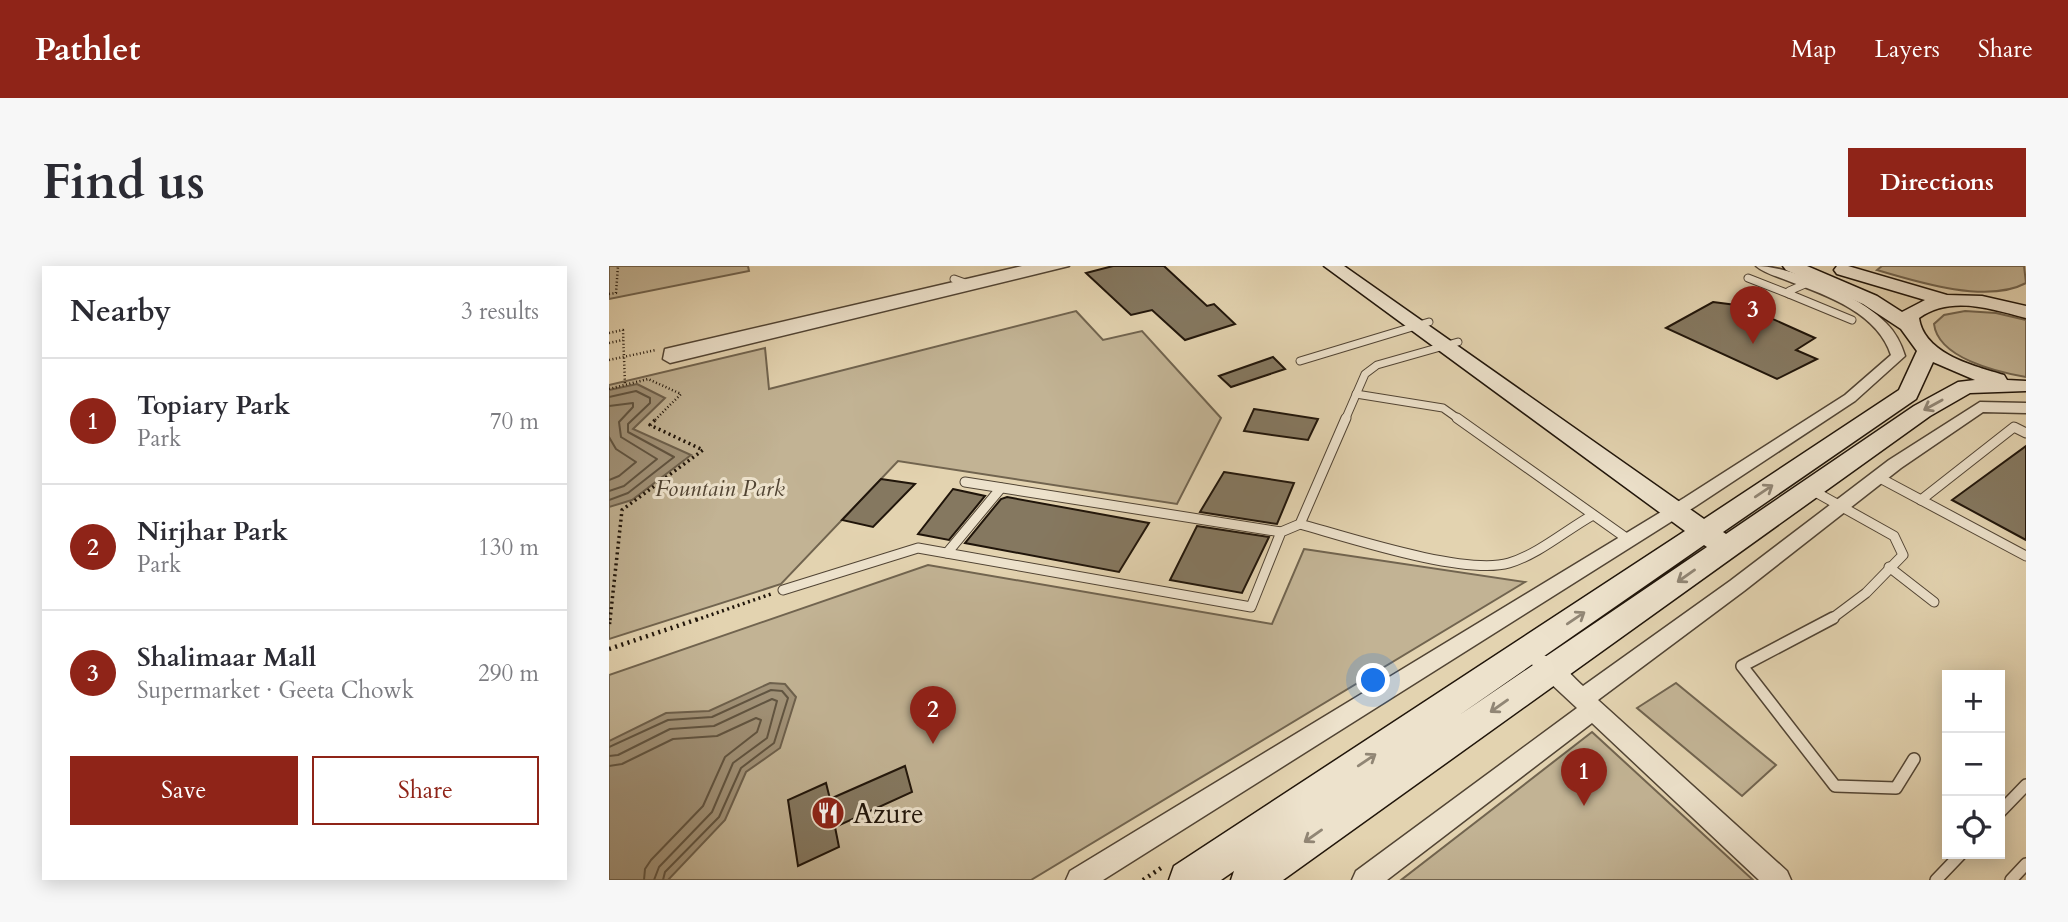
<!DOCTYPE html>
<html lang="en">
<head>
<meta charset="utf-8">
<style>
	:root { --surface:#fff; --page:#f7f7f7; --text:#2b2b33; --muted:#7c7c81; --line:#e1e1e2; --accent:#8f2418 }
	body { margin:0; font-family:Cardo,serif; background:var(--page); color:var(--text) }
	.controls { position:absolute; right:21px; bottom:21px; display:grid; overflow:hidden; border-radius:0px; box-shadow:0 4px 18px #0003 }
	.controls button { width:63px; height:63px; display:grid; place-items:center; padding:0; border:0; border-bottom:2px solid var(--line); background:var(--surface); color:var(--text); font:35px sans-serif }
	.you { position:absolute; left:765px; top:415px; width:24px; height:24px; margin:-18px; border:5px solid #fff; border-radius:50%; background:#1a73e8; box-shadow:0 0 0 10px #1a73e833 }
	.badge { display:grid; place-items:center; width:46px; height:46px; border-radius:50%; background:var(--accent); color:#fff; font-size:23px; font-weight:700 }
	.pin { position:absolute; translate:-50% -58px; filter:drop-shadow(0 2px 4px #0008) }
	.pin::after { content:''; position:absolute; top:37px; width:24px; height:21px; background:inherit; clip-path:polygon(0 0,100% 0,50% 100%) }
	.list { margin:0; padding:0; list-style:none }
	h2 { display:flex; justify-content:space-between; align-items:center; height:91px; margin:0; padding:0 28px; font-size:30px }
	h2 small { font-size:23px; font-weight:400; color:var(--muted) }
	.list li { display:grid; grid-template-columns:46px 1fr auto; gap:21px; align-items:center; box-sizing:border-box; height:126px; padding:0 28px; border-top:2px solid var(--line) }
	.list b { display:block; font-size:26px; white-space:nowrap }
	.list p { margin:0; font-size:23px; white-space:nowrap; color:var(--muted) }
	.list em { font-size:23px; font-style:normal; color:var(--muted) }
	.actions { display:flex; gap:14px; padding:21px 28px }
	.actions a { flex:1; padding:16px 0; border:2px solid var(--accent); border-radius:0px; text-align:center; font-size:24px; color:var(--accent) }
	.actions .main { background:var(--accent); color:#fff }
	.icon { flex:none; width:38px; height:38px; fill:none; stroke:currentColor; stroke-width:2; stroke-linecap:round; stroke-linejoin:round }
	.map { position:relative; flex:none; width:1417px; height:614px; overflow:hidden; border-radius:0px }
	header { display:flex; align-items:center; gap:42px; box-sizing:border-box; height:98px; padding:0 35px; background:var(--accent); color:#fff }
	header strong { font-size:33px }
	nav { display:flex; gap:38px; margin-inline-start:auto; font-size:24px }
	.intro { display:flex; align-items:center; justify-content:space-between; box-sizing:border-box; height:168px; padding:0 42px }
	h1 { margin:0; font-size:49px }
	.button { padding:18px 32px; border-radius:0px; background:var(--accent); color:#fff; font-size:24px; font-weight:700 }
	main { display:flex; gap:42px; padding:0 42px }
	aside { flex:1; background:var(--surface); border-radius:0px; box-shadow:0 4px 18px #0003 }
	.map>svg:first-child { display:block }
	.green { fill:#c2b394; stroke:#71644f; stroke-width:2 }
	.water { fill:#a19278; stroke:#6d604c; stroke-width:2 }
	.lines { fill:none; stroke-linecap:round; stroke-linejoin:round }
	.shore { stroke:#605441; stroke-width:2 }
	.building { fill:#857860; stroke:#20150a; stroke-width:2 }
	.lane-far2-casing { stroke:#514434; stroke-width:9 }
	.lane-far1-casing { stroke:#514434; stroke-width:11 }
	.lane-casing { stroke:#514434; stroke-width:14 }
	.street-casing { stroke:#514434; stroke-width:3 }
	.secondary-casing { stroke:#20150a; stroke-width:3 }
	.path-far2 { stroke:#20150a; stroke-width:2.5; stroke-dasharray:1 2.5; stroke-linecap:butt }
	.path-far1 { stroke:#20150a; stroke-width:3.5; stroke-dasharray:2 3.5; stroke-linecap:butt }
	.path { stroke:#20150a; stroke-width:4.5; stroke-dasharray:2 4.5; stroke-linecap:butt }
	.lane-far2 { stroke:#ede2cc; stroke-width:7 }
	.lane-far1 { stroke:#ede2cc; stroke-width:9 }
	.lane { stroke:#ede2cc; stroke-width:11 }
	.street { fill:#ede2cc; fill-rule:evenodd }
	.secondary { fill:#ede2cc; fill-rule:evenodd }
	.oneway { stroke:#918675 }
	.labels { text-anchor:middle; stroke-width:6; stroke-linejoin:round; paint-order:stroke }
	.park-label { font-size:23px; font-style:italic; fill:#514433; stroke:#ede2cc }
	.near-poi-label { font-size:28px; fill:#20150a; stroke:#ede2cc; text-anchor:start }
</style>
</head>
<body>
<header>
<strong>Pathlet</strong>
<nav><a>Map</a><a>Layers</a><a>Share</a></nav>
</header>
<div class="intro"><h1>Find us</h1><a class="button">Directions</a></div>
<main>
<aside>
<h2>Nearby<small>3 results</small></h2>
<ul class="list">
<li><span class="badge">1</span><div><b>Topiary Park</b><p>Park</p></div><em>70 m</em></li>
<li><span class="badge">2</span><div><b>Nirjhar Park</b><p>Park</p></div><em>130 m</em></li>
<li><span class="badge">3</span><div><b>Shalimaar Mall</b><p>Supermarket · Geeta Chowk</p></div><em>290 m</em></li>
</ul>
<div class="actions"><a class="main">Save</a><a>Share</a></div>
</aside>
<div class="map">
<svg width="1417" height="614" viewBox="0 0 1417 614">
	<rect width="100%" height="100%" fill="#e3d3b0"/>
	<filter id="stains"><feTurbulence type="fractalNoise" baseFrequency=".00286" numOctaves="4"/><feColorMatrix values="0 0 0 0 .2 0 0 0 0 .09 0 0 0 0 .02 0 0 0 .5 -.17"/></filter>
	<radialGradient id="worn" r=".72"><stop offset=".6" stop-color="#630" stop-opacity="0"/><stop offset="1" stop-color="#630" stop-opacity=".3"/></radialGradient>
	<g class="green">
		<polygon points="0,0 139,0 140,5 0,33"/>
		<path d="M 1273,0 L 1415,0 L 1417,17 C 1379,38 1308,16 1268,4 Z"/>
		<polygon points="467,45 494,74 533,65 612,152 568,238 289,195 172,318 0,373 0,119 156,82 160,123"/>
		<path d="M 1356,45 L 1387,47 L 1417,54 L 1417,111 C 1388,106 1329,92 1325,58 L 1335,49 Z"/>
		<polygon points="695,283 916,316 422,614 0,614 0,409 319,299 663,358"/>
		<polygon points="1067,417 1167,499 1133,530 1028,442"/>
		<polygon points="983,466 1144,614 792,614"/>
	</g>
	<g class="water">
		<polygon points="28,118 56,132 24,163 82,189 23,234 0,241 0,124"/>
		<polygon points="161,417 176,418 187,431 171,482 137,506 116,554 59,614 0,614 0,475 57,447 100,445"/>
	</g>
	<g class="lines">
		<g class="shore">
			<polyline points="0,131 27,125 41,132 41,137 19,158 19,166 65,191 19,227 0,234"/>
			<polyline points="0,140 24,137 24,141 10,156 12,171 48,193 15,220 0,225"/>
			<polyline points="0,171 7,183 27,196 10,210 0,214"/>
			<polyline points="0,481 59,454 103,451 162,424 173,425 179,432 165,477 132,502 110,551 56,606 54,614"/>
			<polyline points="0,490 9,489 61,463 105,460 163,433 168,435 158,472 124,497 103,546 50,601 45,614"/>
			<polyline points="0,500 13,498 64,473 108,470 147,452 152,454 148,466 116,491 94,540 42,594 36,603 35,614"/>
		</g>
	</g>
	<g class="building">
		<polygon points="504,0 555,0 598,40 605,38 626,58 576,74 543,44 522,49 477,7"/>
		<polygon points="1104,36 1135,40 1206,72 1187,84 1208,93 1168,113 1057,62"/>
		<polygon points="664,91 676,103 622,121 610,110"/>
		<polygon points="645,143 709,153 699,174 635,165"/>
		<polygon points="1417,180 1417,274 1343,234"/>
		<polygon points="615,206 685,217 668,258 591,246"/>
		<polygon points="272,213 306,218 264,261 233,254"/>
		<polygon points="344,223 376,230 340,274 309,268"/>
		<polygon points="398,231 540,257 510,306 356,277 392,233"/>
		<polygon points="588,260 660,271 633,327 561,314"/>
		<polygon points="296,500 303,526 226,561 230,581 189,600 179,534 217,517 221,533"/>
	</g>
	<g class="lines">
		<defs>
			<g id="lane-far2">
				<polyline points="1139,12 1180,28"/>
				<polyline points="345,13 356,17"/>
				<polyline points="1196,18 1180,25 1180,28 1243,54"/>
				<polyline points="691,95 820,56"/>
				<polyline points="747,128 834,142 851,154"/>
				<polyline points="736,154 756,108 768,99 849,76"/>
			</g>
			<g id="lane-far1">
				<polyline points="848,152 1020,274"/>
				<polyline points="1269,211 1417,290"/>
				<polyline points="356,216 672,266"/>
				<polyline points="1201,223 1285,270 1294,289 1257,327 1221,354"/>
				<polyline points="1312,234 1405,161 1417,167"/>
				<path d="M 691,258 C 738,271 856,310 900,297 C 930,288 957,264 984,249"/>
				<polyline points="338,287 392,222"/>
				<polyline points="1280,301 1325,336"/>
				<polyline points="174,324 309,282 642,341 672,266 691,258 737,152"/>
			</g>
			<g id="lane">
				<polyline points="1224,352 1133,400 1226,520 1287,522 1305,493"/>
				<polyline points="1391,546 1417,519"/>
				<polyline points="1327,614 1352,588"/>
				<polyline points="1402,614 1417,598"/>
			</g>
			<g id="street">
				<polygon points="413,0 460,0 61,97 54,93 56,83"/>
				<path d="M 1147,0 C 1182,0 1252,31 1277,57 C 1287,67 1292,77 1296,90 L 1246,135 L 1087,240 L 494,614 L 457,614 L 461,605 L 1075,232 L 1236,129 L 1282,89 C 1269,48 1220,30 1182,16 C 1171,11 1156,8 1147,0 Z"/>
				<path d="M 1371,136 L 1417,137 L 1417,147 L 1374,146 L 1292,202 L 1135,325 L 989,434 L 1178,605 L 1182,614 L 1150,614 L 983,457 L 778,614 L 743,614 L 747,605 L 968,442 L 925,402 L 922,396 L 925,390 C 944,384 961,409 974,420 L 1121,315 L 1280,194 Z"/>
			</g>
			<path id="secondary" d="M 715,0 L 735,0 L 1095,253 L 1290,124 L 1308,85 L 1292,63 L 1254,38 L 1177,4 L 1174,0 L 1198,0 L 1268,30 L 1293,46 L 1316,34 L 1228,8 L 1225,4 L 1228,0 L 1239,0 L 1338,29 L 1373,30 L 1417,40 L 1417,52 C 1382,43 1342,29 1310,52 C 1315,88 1365,100 1395,109 L 1398,114 L 1417,115 L 1417,125 L 1361,127 L 1321,150 L 674,614 L 622,614 L 625,605 L 612,614 L 560,614 L 565,600 L 1076,265 ZM 1324,96 L 1366,114 L 1349,116 L 1305,140 L 1117,268 L 1114,266 L 1307,133 ZM 1095,279 L 1098,281 L 849,450 Z"/>
		</defs>
		<use href="#lane-far2" class="lane-far2-casing"/>
		<use href="#lane-far1" class="lane-far1-casing"/>
		<use href="#lane" class="lane-casing"/>
		<use href="#street" class="street-casing"/>
		<use href="#secondary" class="secondary-casing"/>
		<g class="path-far2">
			<polyline points="0,28 7,27 9,0"/>
			<polyline points="0,67 14,64 16,119"/>
			<polyline points="0,77 14,74"/>
			<polyline points="0,94 47,84"/>
			<polyline points="0,123 39,113 72,128 46,154"/>
		</g>
		<g class="path-far1">
			<polyline points="1,354 13,244 94,184 41,159 48,152"/>
			<polyline points="87,354 162,328"/>
		</g>
		<g class="path">
			<polyline points="0,358 1,352"/>
			<polyline points="0,383 92,352"/>
			<polyline points="534,614 555,600"/>
		</g>
		<use href="#lane-far2" class="lane-far2"/>
		<use href="#lane-far1" class="lane-far1"/>
		<use href="#lane" class="lane"/>
		<use href="#street" class="street"/>
		<use href="#secondary" class="secondary"/>
	</g>
	<defs><path id="oneway-shaft" d="M-6 0H5M1.5-3L5.5 0L1.5 3" fill="none" stroke-width="1.6" stroke-linecap="round" stroke-linejoin="round" transform="scale(1.75)"/></defs>
	<g class="oneway">
		<use href="#oneway-shaft" transform="translate(1324 139) rotate(151)"/>
		<use href="#oneway-shaft" transform="translate(1155 225) rotate(-34)"/>
		<use href="#oneway-shaft" transform="translate(1077 310) rotate(145)"/>
		<use href="#oneway-shaft" transform="translate(967 352) rotate(-34)"/>
		<use href="#oneway-shaft" transform="translate(890 440) rotate(145)"/>
		<use href="#oneway-shaft" transform="translate(758 494) rotate(-34)"/>
		<use href="#oneway-shaft" transform="translate(704 570) rotate(145)"/>
	</g>
	<defs>
		<symbol id="restaurant-disc" viewBox="-11 -11 22 22"><circle r="9.5" fill="#8f2418" stroke="#ede2cc"/><path d="M-5-6h1v4h1v-4h1v4h1v-4h1v5L-1.5 .5V6h-2V.5L-5-1ZM5-6V6H3V1.5H1.5Q1.5-4 5-6Z" fill="#fff"/></symbol>
	</defs>
	<g fill-rule="evenodd">
		<use href="#restaurant-disc" x="200" y="528" width="38" height="38"/>
	</g>
	<g class="labels">
		<g class="park-label">
			<text x="111" y="230">Fountain Park</text>
		</g>
		<g class="near-poi-label">
			<text x="244" y="557">Azure</text>
		</g>
	</g>
	<rect width="100%" height="100%" filter="url(#stains)"/>
	<rect width="100%" height="100%" fill="url(#worn)"/>
</svg>
<div class="controls">
<button>+</button>
<button>−</button>
<button><svg class="icon" aria-label="locate" viewBox="0 0 24 24"><circle cx="12" cy="12" r="6"/><path d="M12 2v4M12 18v4M2 12h4M18 12h4"/></svg></button>
</div>
<div class="you"></div>
<div class="pin badge" style="left:975px;top:540px">1</div>
<div class="pin badge" style="left:324px;top:478px">2</div>
<div class="pin badge" style="left:1144px;top:78px">3</div>
</div>
</main>
</body>
</html>
